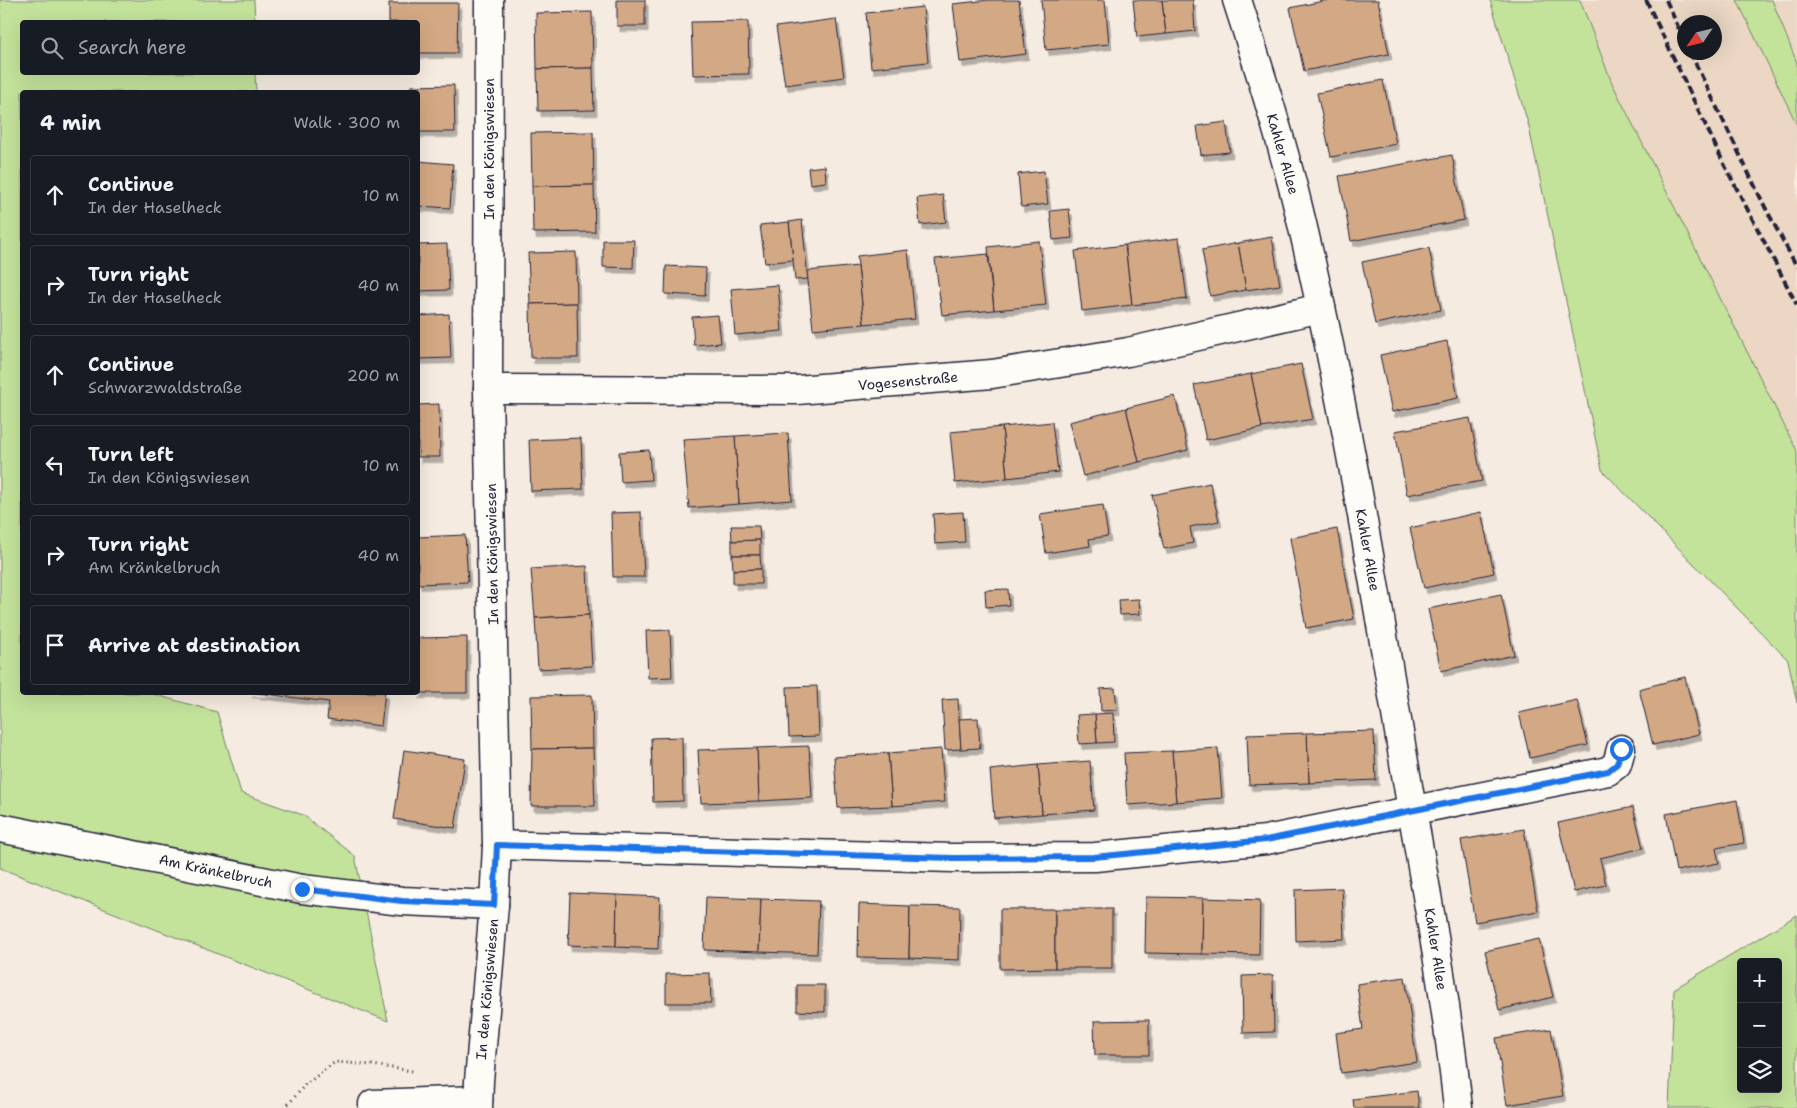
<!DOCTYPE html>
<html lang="en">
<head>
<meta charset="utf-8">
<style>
	:root { --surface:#171b24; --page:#20242c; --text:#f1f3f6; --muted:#9ea1a6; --line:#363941 }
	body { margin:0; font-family:"Shantell Sans",sans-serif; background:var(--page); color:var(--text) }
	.controls { position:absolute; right:15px; bottom:15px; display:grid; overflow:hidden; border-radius:5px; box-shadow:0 5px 20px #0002 }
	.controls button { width:45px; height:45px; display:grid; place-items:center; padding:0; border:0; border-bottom:1px solid var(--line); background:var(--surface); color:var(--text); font:25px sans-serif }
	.compass { position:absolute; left:1677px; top:15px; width:45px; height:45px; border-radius:50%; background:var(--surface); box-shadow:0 5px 20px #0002; rotate:235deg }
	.stop { position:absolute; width:15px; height:15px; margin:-11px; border:4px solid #1a73e8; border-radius:50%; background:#fff }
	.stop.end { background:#1a73e8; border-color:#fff; box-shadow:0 1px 5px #0008 }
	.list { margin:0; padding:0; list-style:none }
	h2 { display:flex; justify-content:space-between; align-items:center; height:65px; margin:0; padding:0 20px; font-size:21px }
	h2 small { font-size:16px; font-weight:400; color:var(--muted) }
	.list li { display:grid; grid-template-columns:32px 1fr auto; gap:15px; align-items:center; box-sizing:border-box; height:80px; margin:0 10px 10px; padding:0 10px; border:1px solid var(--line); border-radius:5px }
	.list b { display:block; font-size:19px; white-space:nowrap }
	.list p { margin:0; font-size:16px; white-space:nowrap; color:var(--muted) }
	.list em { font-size:16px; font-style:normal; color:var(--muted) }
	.icon { flex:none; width:28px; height:28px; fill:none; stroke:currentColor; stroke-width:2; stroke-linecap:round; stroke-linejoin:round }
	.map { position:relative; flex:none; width:1797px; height:1108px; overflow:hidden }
	.search { position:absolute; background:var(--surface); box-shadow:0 5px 20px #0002; left:20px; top:20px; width:400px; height:55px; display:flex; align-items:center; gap:12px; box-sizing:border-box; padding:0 18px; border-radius:5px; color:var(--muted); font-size:19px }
	.panel { position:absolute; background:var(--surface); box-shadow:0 5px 20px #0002; left:20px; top:90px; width:400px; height:605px; border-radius:5px }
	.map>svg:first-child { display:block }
	.built { fill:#ebd7c4; fill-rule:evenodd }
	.green { fill:#c3e29a; stroke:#72826a; fill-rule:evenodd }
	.building { fill:#d3a884; stroke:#22223b; filter:url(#shadow) }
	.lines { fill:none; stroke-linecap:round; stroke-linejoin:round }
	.minor-casing { stroke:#22223b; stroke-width:31 }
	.path { stroke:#22223b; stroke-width:3; stroke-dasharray:1 4; stroke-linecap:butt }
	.minor { stroke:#fdfcf7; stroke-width:28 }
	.rail { stroke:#22223b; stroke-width:4; stroke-dasharray:8 4; stroke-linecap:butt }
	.route { stroke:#1a73e8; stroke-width:6 }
	.labels { text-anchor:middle; stroke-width:4; stroke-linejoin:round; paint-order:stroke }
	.street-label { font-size:14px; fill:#22223b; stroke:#fdfcf7 }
</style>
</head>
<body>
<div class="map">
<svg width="1797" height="1108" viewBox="0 0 1797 1108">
	<defs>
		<filter id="shadow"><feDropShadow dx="3" dy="5.5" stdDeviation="0" flood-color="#0004"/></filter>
	</defs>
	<rect width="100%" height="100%" fill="#f5ebe0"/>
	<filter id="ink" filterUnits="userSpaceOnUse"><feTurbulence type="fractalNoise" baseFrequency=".02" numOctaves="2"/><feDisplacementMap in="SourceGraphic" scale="10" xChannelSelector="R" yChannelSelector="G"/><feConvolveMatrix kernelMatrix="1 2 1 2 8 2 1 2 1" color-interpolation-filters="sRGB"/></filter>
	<g filter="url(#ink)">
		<g class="built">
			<path d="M 1580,0 L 1737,0 L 1797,125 L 1797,451 L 1612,83 ZM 1684,22 L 1714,22 L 1714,52 L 1684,52 Z"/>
			<polygon points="1772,0 1797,0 1797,63"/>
		</g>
		<g class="green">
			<polygon points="0,0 254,0 255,22 22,22 22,72 255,73 256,92 22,92 22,692 149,693 217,712 241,793 303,815 355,856 388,1021 0,868"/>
			<polygon points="1490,0 1580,0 1612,83 1797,451 1797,703 1788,660 1602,470 1528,123"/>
			<polygon points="1737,0 1772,0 1797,63 1797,125"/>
			<path d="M 1797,915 L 1797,1108 L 1669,1108 L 1674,989 ZM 1741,962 L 1778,962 L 1778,1089 L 1741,1089 Z"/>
		</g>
		<g class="building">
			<rect x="617" y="0" width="28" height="26"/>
			<polygon points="989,0 1019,0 1026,54 960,62 953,4"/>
			<polygon points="1041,0 1105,0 1109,44 1046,50"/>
			<polygon points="1133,0 1162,0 1166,34 1137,37"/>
			<polygon points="1162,0 1193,0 1195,31 1166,34"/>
			<polygon points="1328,0 1378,0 1389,54 1304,71 1290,8"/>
			<polygon points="389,3 458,3 457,53 418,53 418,22 389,22"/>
			<polygon points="923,7 928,62 871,68 866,13"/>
			<polygon points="592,12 593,68 537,69 536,13"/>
			<polygon points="836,19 844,77 785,85 776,27"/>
			<polygon points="748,21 749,74 693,75 691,22"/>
			<polygon points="593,68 594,110 538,111 537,69"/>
			<polygon points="1383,80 1396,144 1331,157 1317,93"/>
			<polygon points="454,85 455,132 418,132 418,92 411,92 411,86"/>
			<polygon points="1226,122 1230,152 1201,155 1197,126"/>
			<polygon points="593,132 594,185 532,186 531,133"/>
			<polygon points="1452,155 1464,220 1351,241 1339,176"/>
			<polygon points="418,161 453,164 450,208 418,206"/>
			<polygon points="825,166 826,182 810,184 808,168"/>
			<polygon points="1044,171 1048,204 1021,207 1018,174"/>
			<polygon points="594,185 595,232 533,233 532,186"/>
			<polygon points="943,195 946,222 920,225 917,198"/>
			<polygon points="1069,209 1072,238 1053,240 1050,211"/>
			<polygon points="802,220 808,279 795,280 789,222"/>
			<polygon points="789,222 793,260 765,263 760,225"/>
			<polygon points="1272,237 1280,285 1246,290 1238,243"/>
			<polygon points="1179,238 1187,299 1132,305 1125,245"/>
			<polygon points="603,240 634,240 633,268 603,267"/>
			<polygon points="1039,241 1046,305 994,310 988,247"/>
			<polygon points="1238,243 1246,290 1210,296 1202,250"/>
			<polygon points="447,244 449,290 418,291 418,245"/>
			<polygon points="1125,245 1132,305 1082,311 1075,251"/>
			<polygon points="1429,248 1441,310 1375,324 1362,262"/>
			<polygon points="908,250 915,319 864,324 857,256"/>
			<polygon points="576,252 577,303 530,304 528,253"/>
			<polygon points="988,254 994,310 942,315 935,259"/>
			<polygon points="666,266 706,268 705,296 665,294"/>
			<polygon points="858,266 864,324 813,329 807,271"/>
			<polygon points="778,285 782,331 735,335 731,289"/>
			<polygon points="577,303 578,358 531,358 530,304"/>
			<polygon points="449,314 451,358 418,359 418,316"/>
			<polygon points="718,315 721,343 694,345 692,317"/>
			<polygon points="1447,341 1458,398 1392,412 1380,355"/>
			<polygon points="1301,364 1313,419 1262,428 1251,374"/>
			<polygon points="1251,374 1262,428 1206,440 1194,385"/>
			<polygon points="1175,396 1188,450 1139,462 1126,408"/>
			<polygon points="439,404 440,457 418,457 418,405"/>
			<polygon points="1126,408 1139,462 1083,476 1069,422"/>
			<polygon points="1470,418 1482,481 1407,495 1395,431"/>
			<polygon points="1052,422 1058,472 1007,478 1002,427"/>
			<polygon points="1002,427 1007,478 955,483 950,432"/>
			<polygon points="788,433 792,500 739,504 735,436"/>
			<polygon points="735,436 739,504 689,508 683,439"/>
			<polygon points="581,438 583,489 531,491 529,440"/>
			<polygon points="649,450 651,480 621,482 619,452"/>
			<polygon points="1210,483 1219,521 1190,527 1193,543 1164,549 1152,495"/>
			<polygon points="1103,505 1108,536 1089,539 1090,546 1046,553 1040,514"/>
			<polygon points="641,512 644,577 613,577 611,513"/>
			<polygon points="963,512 965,542 935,544 933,514"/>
			<polygon points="1481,512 1494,573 1424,588 1410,528"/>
			<polygon points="731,526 759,526 760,540 732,541"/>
			<polygon points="1337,529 1354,619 1306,628 1290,538"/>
			<polygon points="465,535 468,582 418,584 418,537"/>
			<polygon points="760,540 760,555 732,555 732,541"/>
			<polygon points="732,555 760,555 761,569 733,570"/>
			<polygon points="587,566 589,615 535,618 531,569"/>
			<polygon points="761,569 761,584 733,584 733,570"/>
			<polygon points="1008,589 1009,605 986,607 985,590"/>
			<polygon points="1501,594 1514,655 1441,671 1428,609"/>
			<polygon points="1139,599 1140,614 1120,615 1119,600"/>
			<polygon points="589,615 592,666 538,669 535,618"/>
			<polygon points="670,630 672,677 648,678 646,631"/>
			<polygon points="467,637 467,693 415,693 418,692 418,638"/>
			<polygon points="1685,677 1699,734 1653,745 1639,689"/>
			<polygon points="817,686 819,736 789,737 787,687"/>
			<polygon points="1115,688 1117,710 1101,711 1100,689"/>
			<polygon points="249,692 385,692 381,726 327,719 329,702"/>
			<polygon points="592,695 593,748 532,749 531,696"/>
			<polygon points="958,699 961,749 945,750 942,700"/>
			<polygon points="1577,700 1588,745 1530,758 1519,713"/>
			<polygon points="1113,713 1114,742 1097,743 1095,714"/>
			<polygon points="1095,714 1097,743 1079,744 1077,715"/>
			<polygon points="978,718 980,748 961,749 959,719"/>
			<polygon points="1374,731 1376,780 1309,783 1307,733"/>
			<polygon points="1307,733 1309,783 1249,785 1247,735"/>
			<polygon points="682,737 683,801 653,802 651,738"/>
			<polygon points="809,746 812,798 759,801 757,748"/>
			<polygon points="593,748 595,806 531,806 532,749"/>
			<polygon points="757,748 759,801 701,803 698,750"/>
			<polygon points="1218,748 1222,798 1176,802 1172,751"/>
			<polygon points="941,749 945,802 892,806 888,753"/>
			<polygon points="404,750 465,759 455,828 394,819"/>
			<polygon points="1172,751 1176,802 1127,805 1124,753"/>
			<polygon points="888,753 892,806 838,808 834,757"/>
			<polygon points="1090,761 1094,810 1042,814 1038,765"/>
			<polygon points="1038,765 1042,814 994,818 990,770"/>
			<polygon points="1737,800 1744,843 1716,848 1719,863 1676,871 1666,814"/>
			<polygon points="1633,807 1643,848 1600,858 1606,885 1574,892 1558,823"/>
			<polygon points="1524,829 1538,911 1475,922 1461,840"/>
			<polygon points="1342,888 1344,939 1296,941 1295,890"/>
			<polygon points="570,893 617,895 616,947 568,945"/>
			<polygon points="617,895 660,897 658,949 616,947"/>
			<polygon points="706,897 761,899 759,952 704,950"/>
			<polygon points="1146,897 1203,898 1202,954 1145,953"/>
			<polygon points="1203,898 1260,900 1259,955 1202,954"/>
			<polygon points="761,899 819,901 817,954 759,952"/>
			<polygon points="859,904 910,906 909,958 858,957"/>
			<polygon points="910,906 960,907 959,960 909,958"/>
			<polygon points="1000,909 1055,909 1055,968 1000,969"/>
			<rect x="1055" y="909" width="57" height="59"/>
			<polygon points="1539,939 1553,997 1499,1010 1485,951"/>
			<polygon points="710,973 711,1003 666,1003 666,974"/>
			<polygon points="1273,975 1274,1032 1243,1033 1242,976"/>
			<polygon points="1405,977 1417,1062 1341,1073 1336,1033 1363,1029 1357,984"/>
			<polygon points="797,985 825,985 825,1012 797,1011"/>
			<polygon points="1149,1020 1149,1055 1095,1055 1094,1021"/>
			<polygon points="1551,1029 1563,1096 1507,1105 1496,1038"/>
			<polygon points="1417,1091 1419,1108 1354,1108 1353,1099"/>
		</g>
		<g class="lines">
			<defs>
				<g id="minor">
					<path d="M 1237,0 C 1259,68 1281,137 1298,207 C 1340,380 1370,556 1399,732 C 1419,857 1445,982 1458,1108"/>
					<polyline points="488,389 797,390 992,374 1128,352 1321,308"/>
					<polyline points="0,828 302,889 402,901 494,905"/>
					<polyline points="497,845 953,858 1095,857 1266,840 1608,771 1617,764 1621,749"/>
					<polyline points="373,1108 373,1104 478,1100"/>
					<polyline points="478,1108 479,1081 494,905 497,845 488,389 489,0"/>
				</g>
			</defs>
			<use href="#minor" class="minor-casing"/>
			<polyline class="path" points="285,1108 305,1085 335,1062 372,1065 413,1071"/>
			<use href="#minor" class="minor"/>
			<g class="rail">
				<polyline points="1646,0 1724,164 1797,305"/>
				<polyline points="1666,0 1684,40"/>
				<polyline points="1690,52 1765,207 1797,267"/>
			</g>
		</g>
	</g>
	<g class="lines" filter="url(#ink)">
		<polyline class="route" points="302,889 402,901 494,905 497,845 953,858 1094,857 1266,840 1608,771 1617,764 1621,749"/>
	</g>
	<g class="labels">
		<g class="street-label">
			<text transform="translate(489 149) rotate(-90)" y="5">In den Königswiesen</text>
			<text transform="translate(1283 154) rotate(74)" y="5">Kahler Allee</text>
			<text transform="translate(908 381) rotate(-5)" y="5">Vogesenstraße</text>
			<text transform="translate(1368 550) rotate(80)" y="5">Kahler Allee</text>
			<text transform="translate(492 554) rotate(-91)" y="5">In den Königswiesen</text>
			<text transform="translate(216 871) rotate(12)" y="5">Am Kränkelbruch</text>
			<text transform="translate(1436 949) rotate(81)" y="5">Kahler Allee</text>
			<text transform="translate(487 989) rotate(-85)" y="5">In den Königswiesen</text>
		</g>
	</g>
</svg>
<div class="controls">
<button>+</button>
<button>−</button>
<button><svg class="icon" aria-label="layers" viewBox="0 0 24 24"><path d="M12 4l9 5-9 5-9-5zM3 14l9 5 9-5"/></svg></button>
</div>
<svg class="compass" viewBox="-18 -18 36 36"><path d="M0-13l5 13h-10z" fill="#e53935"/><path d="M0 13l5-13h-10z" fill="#9ea1a6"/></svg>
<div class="stop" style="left:1621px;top:749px"></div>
<div class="stop end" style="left:302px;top:889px"></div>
<div class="search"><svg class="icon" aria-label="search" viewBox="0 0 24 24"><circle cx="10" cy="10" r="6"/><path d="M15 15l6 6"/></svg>Search here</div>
<section class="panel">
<h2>4 min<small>Walk · 300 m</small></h2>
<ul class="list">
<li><svg class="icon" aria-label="ahead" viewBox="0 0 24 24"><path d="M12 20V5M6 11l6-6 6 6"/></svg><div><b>Continue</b><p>In der Haselheck</p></div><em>10 m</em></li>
<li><svg class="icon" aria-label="right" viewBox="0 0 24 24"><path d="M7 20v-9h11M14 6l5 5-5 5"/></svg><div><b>Turn right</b><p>In der Haselheck</p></div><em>40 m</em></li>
<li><svg class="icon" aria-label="ahead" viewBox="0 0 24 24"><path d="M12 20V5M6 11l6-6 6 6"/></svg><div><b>Continue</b><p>Schwarzwaldstraße</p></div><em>200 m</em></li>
<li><svg class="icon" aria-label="left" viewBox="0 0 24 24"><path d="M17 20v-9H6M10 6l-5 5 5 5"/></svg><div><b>Turn left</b><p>In den Königswiesen</p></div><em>10 m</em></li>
<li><svg class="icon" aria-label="right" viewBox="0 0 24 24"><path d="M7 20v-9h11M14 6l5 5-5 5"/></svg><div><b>Turn right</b><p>Am Kränkelbruch</p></div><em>40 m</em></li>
<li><svg class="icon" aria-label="arrive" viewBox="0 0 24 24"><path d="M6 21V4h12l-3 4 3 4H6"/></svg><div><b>Arrive at destination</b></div></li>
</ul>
</section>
</div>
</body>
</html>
